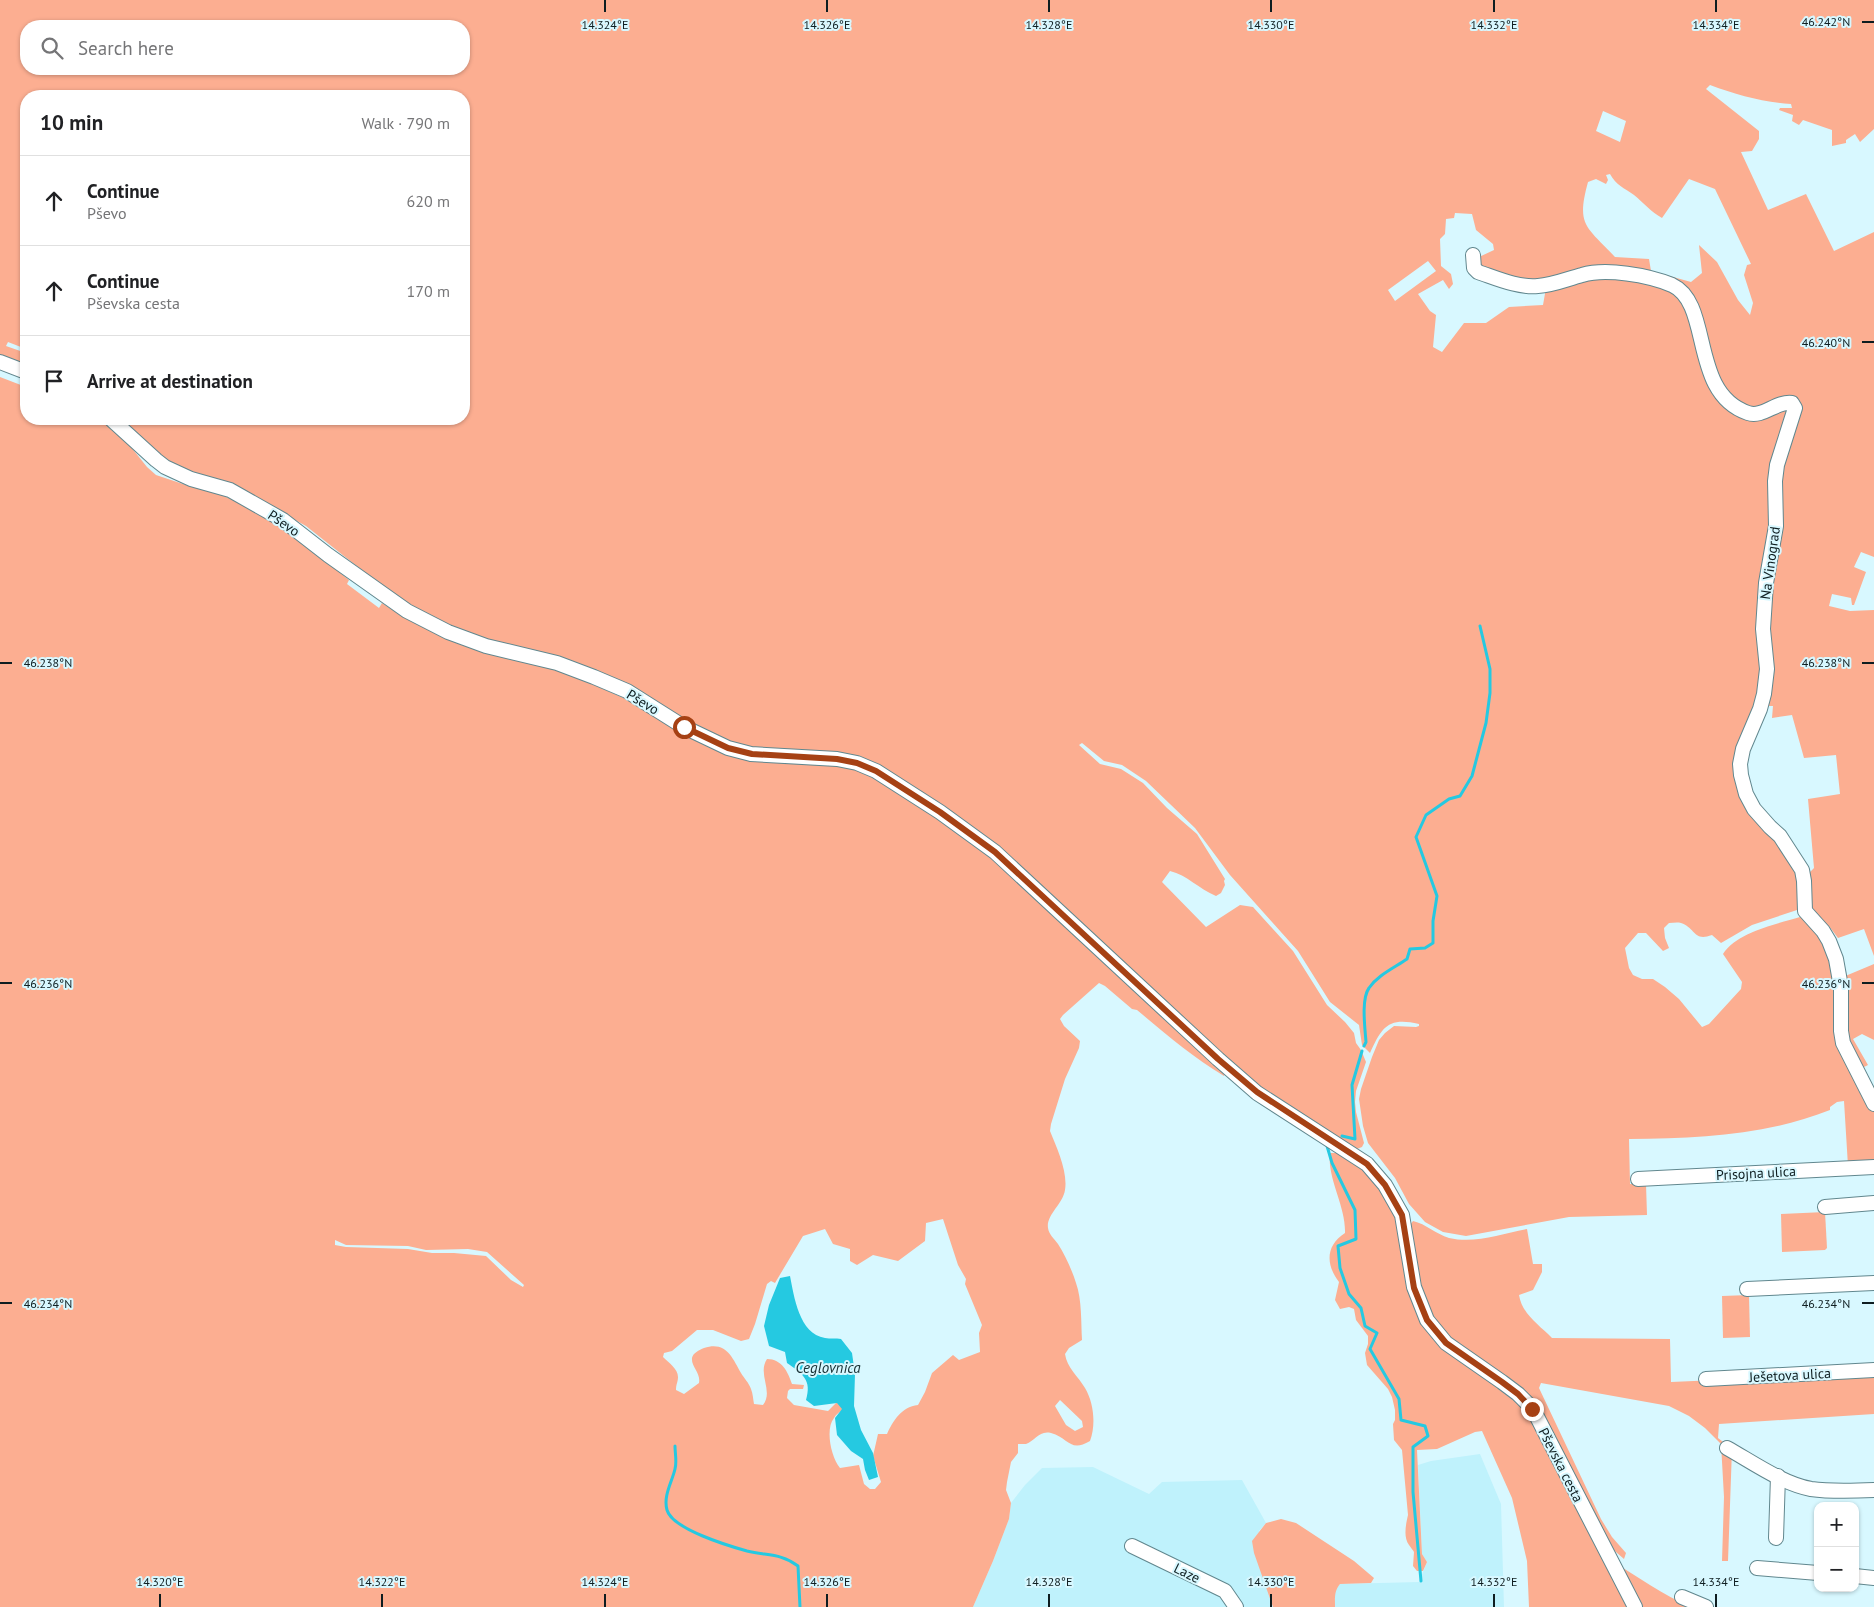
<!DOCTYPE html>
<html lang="en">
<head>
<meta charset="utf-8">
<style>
	:root { --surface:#fff; --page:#f2f2f2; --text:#202124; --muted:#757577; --line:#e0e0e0 }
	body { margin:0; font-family:"PT Sans",sans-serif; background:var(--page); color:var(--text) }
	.controls { position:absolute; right:15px; bottom:15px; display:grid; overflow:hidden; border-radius:10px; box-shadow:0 1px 4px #0004 }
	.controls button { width:45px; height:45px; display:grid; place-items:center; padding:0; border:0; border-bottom:1px solid var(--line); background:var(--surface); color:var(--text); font:25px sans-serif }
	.stop { position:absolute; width:15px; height:15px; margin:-11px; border:4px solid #a64114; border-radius:50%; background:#fff }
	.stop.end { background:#a64114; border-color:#fff; box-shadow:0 1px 5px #0008 }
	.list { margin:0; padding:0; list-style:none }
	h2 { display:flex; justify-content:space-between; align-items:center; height:65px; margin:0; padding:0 20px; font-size:21px }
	h2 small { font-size:16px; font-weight:400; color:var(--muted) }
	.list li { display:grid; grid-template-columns:32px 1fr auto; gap:15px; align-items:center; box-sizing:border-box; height:90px; padding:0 20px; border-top:1px solid var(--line) }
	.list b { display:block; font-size:19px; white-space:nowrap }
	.list p { margin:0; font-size:16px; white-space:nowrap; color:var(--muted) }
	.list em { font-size:16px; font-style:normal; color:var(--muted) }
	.icon { flex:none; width:28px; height:28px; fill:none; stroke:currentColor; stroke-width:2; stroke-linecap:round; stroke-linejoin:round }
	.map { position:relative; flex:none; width:1874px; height:1607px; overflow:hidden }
	.search { position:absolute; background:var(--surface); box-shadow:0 1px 4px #0004; left:20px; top:20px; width:450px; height:55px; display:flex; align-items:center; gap:12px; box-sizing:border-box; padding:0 18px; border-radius:20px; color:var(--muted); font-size:19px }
	.panel { position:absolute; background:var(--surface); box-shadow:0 1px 4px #0004; left:20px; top:90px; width:450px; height:335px; border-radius:20px }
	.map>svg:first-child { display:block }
	.built { fill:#bff2fc }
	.green { fill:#fcae91; fill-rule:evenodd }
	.water { fill:#25c9e1 }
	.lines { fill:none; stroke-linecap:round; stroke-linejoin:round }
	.stream { stroke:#25c9e1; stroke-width:3 }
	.minor-casing { stroke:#61878e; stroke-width:16 }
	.minor { stroke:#fff; stroke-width:14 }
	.route { stroke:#a64114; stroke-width:6 }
	.ticks { fill:none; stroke:#0e1d20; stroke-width:2 }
	.labels { text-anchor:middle; stroke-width:4; stroke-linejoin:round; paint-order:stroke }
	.street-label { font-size:14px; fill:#0e1d20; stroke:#d8f8ff }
	.water-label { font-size:15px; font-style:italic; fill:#173034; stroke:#d8f8ff }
	.ticks-label { font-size:12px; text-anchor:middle; fill:#0e1d20; stroke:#d8f8ff; stroke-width:4; stroke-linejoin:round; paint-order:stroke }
</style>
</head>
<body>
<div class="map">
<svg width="1874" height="1607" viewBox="0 0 1874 1607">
	<rect width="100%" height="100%" fill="#d8f8ff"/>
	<g class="built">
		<polygon points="1480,1454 1501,1504 1504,1607 1335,1607 1335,1594 1336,1588 1340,1584 1419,1582 1427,1562 1422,1554 1418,1465 1431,1461"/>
		<polygon points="1093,1467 1149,1494 1162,1482 1242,1480 1266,1523 1259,1531 1268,1591 1273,1607 973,1607 993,1561 1009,1519 1011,1503 1025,1485 1042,1468"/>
	</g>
	<g class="green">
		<path d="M 0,0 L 1874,0 L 1874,129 L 1860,142 L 1855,134 L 1846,140 L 1846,143 L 1832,146 L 1832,130 L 1803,120 L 1799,125 L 1792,121 L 1793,115 L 1779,110 L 1780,108 L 1792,108 L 1791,104 C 1762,102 1737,95 1710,85 L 1706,89 L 1759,131 L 1759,139 L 1752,151 L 1741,152 L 1768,210 L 1806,194 L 1834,251 L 1874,232 L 1874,557 L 1861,552 L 1854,567 L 1866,572 L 1854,605 L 1852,605 L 1851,598 L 1832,594 L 1829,606 L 1850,611 L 1874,610 L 1874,956 L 1864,929 L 1838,938 L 1829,926 L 1824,929 C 1806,905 1807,902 1809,873 L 1814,868 L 1808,799 L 1840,794 L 1836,755 L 1804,758 L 1792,715 L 1772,718 L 1773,706 L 1757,706 L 1739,748 L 1735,765 L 1739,786 L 1751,811 L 1778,839 L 1792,860 L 1798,872 L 1801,882 L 1802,904 L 1797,910 L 1752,925 L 1721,943 L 1712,935 C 1693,942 1696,928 1681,923 C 1677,922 1673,923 1669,923 L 1664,928 L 1665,938 L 1669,948 L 1663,951 L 1646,933 L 1638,933 L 1625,948 L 1629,968 L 1633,975 L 1642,979 L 1653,979 L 1665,987 L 1679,999 L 1702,1027 L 1709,1024 L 1741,989 L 1742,982 L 1723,954 C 1737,932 1777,924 1800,917 C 1826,923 1836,962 1838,986 C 1839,1004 1835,1022 1839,1039 C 1844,1058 1856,1077 1865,1094 C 1868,1099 1873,1105 1874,1111 C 1874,1125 1874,1149 1874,1164 L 1848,1166 L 1844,1101 L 1837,1102 L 1830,1107 L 1830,1110 C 1764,1136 1700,1138 1629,1139 L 1630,1184 L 1646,1184 L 1647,1215 L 1569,1217 L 1466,1236 L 1443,1232 L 1425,1222 L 1409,1204 L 1395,1178 L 1368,1143 L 1363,1126 L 1359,1099 L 1361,1089 L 1372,1057 L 1379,1040 L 1385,1033 L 1394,1026 L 1416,1027 L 1419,1026 L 1419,1024 C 1388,1017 1382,1027 1370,1053 L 1362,1045 L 1359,1025 L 1330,1002 L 1298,951 L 1230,875 L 1195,828 L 1146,781 L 1122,765 L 1104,761 L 1082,743 L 1079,745 L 1100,764 L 1121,769 L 1143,783 L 1167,808 L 1197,834 L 1225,879 L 1224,881 L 1225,885 L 1221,893 L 1216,896 C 1199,889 1187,875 1170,871 L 1162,882 L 1206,927 L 1240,905 L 1253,907 L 1293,951 L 1327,1005 L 1345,1022 L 1354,1033 L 1356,1043 L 1361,1050 L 1366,1062 L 1356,1091 L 1355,1102 L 1356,1112 L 1364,1143 L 1362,1147 L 1357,1149 L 1350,1147 L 1277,1101 L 1236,1069 L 1003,854 L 927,797 L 889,773 L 858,758 L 840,754 L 773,752 L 731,744 L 696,727 L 625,685 L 580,665 L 483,638 L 439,622 L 410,605 L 373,579 L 306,526 L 241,490 L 204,477 L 175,465 L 159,455 L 119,419 L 464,419 L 464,96 L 26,96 L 26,349 L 8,342 L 6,346 L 26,353 L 26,366 L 0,356 ZM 26,26 L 464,26 L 464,69 L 26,69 ZM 1603,111 L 1626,121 L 1620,142 L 1596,131 ZM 1610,174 C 1616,185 1624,188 1634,195 C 1644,203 1651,212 1662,218 L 1689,179 L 1715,189 L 1751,264 L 1747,265 L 1744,275 L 1753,303 L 1750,315 L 1738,300 L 1717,262 L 1699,245 L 1702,273 L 1691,282 L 1666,275 L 1664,280 L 1679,287 L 1691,299 L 1712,374 L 1723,392 L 1732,401 L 1748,411 L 1745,414 C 1708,398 1703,357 1694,322 C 1691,312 1689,302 1682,294 C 1672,285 1656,282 1643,279 C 1625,275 1605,273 1586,276 C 1572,278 1560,285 1546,288 L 1543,305 L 1509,307 L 1486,323 L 1464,323 L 1442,352 L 1433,347 L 1436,315 L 1430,311 L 1418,294 L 1443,280 L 1449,289 L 1453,284 L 1451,274 L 1441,266 L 1440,239 L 1445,234 L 1446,219 L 1454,218 L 1455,213 L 1472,214 L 1476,230 L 1493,244 L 1494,250 L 1479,257 C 1478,261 1476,265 1479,268 C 1485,278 1534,285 1546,283 C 1562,280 1577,272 1595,271 C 1614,269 1633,273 1652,277 L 1649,259 L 1615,257 C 1586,226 1576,226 1588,182 L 1596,179 L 1606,184 L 1608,180 L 1606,175 ZM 1428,261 L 1436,271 L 1395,301 L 1388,290 Z"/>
		<path d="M 0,377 L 26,387 L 26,419 L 99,419 L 123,437 L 147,467 L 156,475 L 192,487 L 220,494 L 262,514 L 297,538 L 349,580 L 347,584 L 379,608 L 382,603 L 405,618 L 442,636 L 508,659 L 550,668 L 574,676 L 626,699 L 678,731 L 729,756 L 754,761 L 834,765 L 852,768 L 873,776 L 907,796 L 986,853 L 1225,1073 L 1224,1076 C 1191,1056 1167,1035 1137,1010 L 1132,1009 L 1105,986 L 1099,983 L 1063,1015 L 1060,1019 L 1064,1026 L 1080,1041 L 1079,1048 L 1065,1079 L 1051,1124 L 1050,1131 C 1057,1148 1068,1172 1065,1190 C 1063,1204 1046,1215 1048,1228 C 1049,1235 1054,1238 1058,1244 C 1065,1255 1072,1270 1076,1283 C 1082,1300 1081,1322 1082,1340 L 1069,1348 L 1065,1354 C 1067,1368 1078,1376 1085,1388 C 1094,1403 1096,1425 1090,1441 C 1070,1453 1069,1438 1051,1433 C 1039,1430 1035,1441 1026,1444 C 1024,1444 1021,1444 1018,1444 L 1018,1453 L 1011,1462 L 1007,1482 L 1006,1490 L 1011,1503 L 1009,1519 L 993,1561 L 973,1607 L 0,1607 ZM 943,1219 L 958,1265 L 966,1279 L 965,1284 L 982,1325 L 979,1333 L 980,1352 L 959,1360 L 953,1355 L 932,1373 L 925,1392 L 918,1405 C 901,1407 893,1421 887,1434 L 878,1434 L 873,1456 L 881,1482 L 875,1489 L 870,1489 L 864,1484 L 859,1465 L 840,1468 C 831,1457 825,1429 834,1418 C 836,1414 840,1412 843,1409 L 837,1402 L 828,1411 L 794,1405 L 787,1398 L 788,1391 L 790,1389 L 803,1389 L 804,1385 L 792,1384 C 788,1372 782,1359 767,1359 C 757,1374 774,1391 763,1405 L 754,1404 C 753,1399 753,1394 751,1389 C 749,1383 744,1378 741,1373 C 732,1357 726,1341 704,1348 C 699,1350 693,1353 692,1358 C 691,1367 701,1373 699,1383 L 684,1394 L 676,1390 C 676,1384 678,1382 678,1377 C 678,1369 669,1363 663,1357 L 664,1353 L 672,1351 L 697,1330 L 713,1330 L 741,1341 L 749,1339 L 755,1324 L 767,1284 L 771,1281 L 775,1283 L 803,1236 L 825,1229 L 833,1244 L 850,1249 L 850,1261 L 857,1265 L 873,1255 L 898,1261 L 925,1241 L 926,1223 ZM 335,1240 L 346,1245 L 408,1246 L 426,1250 L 468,1249 L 487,1252 L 524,1285 L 523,1287 L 511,1280 L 486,1256 L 454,1253 L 432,1253 L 408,1249 L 346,1247 L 335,1245 ZM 1060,1400 L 1082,1421 L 1083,1427 L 1075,1431 L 1066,1425 L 1055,1406 Z"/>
		<polygon points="1874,964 1874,1040 1862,1034 1853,1039 1868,1065 1858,1070 1850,1054 1843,977"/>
		<path d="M 1330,1153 L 1339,1153 L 1364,1170 L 1376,1183 L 1397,1216 L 1418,1313 L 1524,1409 L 1536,1425 L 1611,1561 C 1638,1576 1663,1596 1692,1607 L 1529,1607 L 1527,1561 L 1512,1498 L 1482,1431 L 1475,1432 L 1437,1449 L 1417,1450 L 1422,1554 L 1427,1562 L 1423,1571 L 1417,1571 L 1413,1566 L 1414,1552 C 1413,1550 1411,1548 1409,1545 C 1403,1537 1406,1524 1408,1515 L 1402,1450 L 1394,1440 L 1393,1424 L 1395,1420 L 1395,1410 L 1392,1397 L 1388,1389 L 1367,1365 L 1365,1353 L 1368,1344 L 1368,1336 L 1356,1320 L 1354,1309 L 1349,1307 L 1340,1309 L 1335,1300 L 1339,1282 C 1326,1265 1325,1246 1345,1233 C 1346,1206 1327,1179 1330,1153 Z"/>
		<polygon points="1825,1212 1827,1248 1825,1250 1782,1252 1781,1214"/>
		<path d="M 1413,1221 C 1426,1224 1436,1234 1449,1238 C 1475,1244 1501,1234 1527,1229 L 1533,1264 L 1542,1264 L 1542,1272 L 1533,1290 L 1519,1295 C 1522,1314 1539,1325 1552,1338 L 1670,1339 L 1671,1382 L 1874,1373 L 1874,1414 L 1719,1424 L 1718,1438 L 1732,1449 L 1728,1561 L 1722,1561 L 1724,1497 L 1721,1444 L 1705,1428 L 1689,1416 L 1669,1406 L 1541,1383 L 1539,1388 L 1601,1519 L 1612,1537 L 1626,1553 L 1624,1559 L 1609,1546 L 1545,1421 L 1464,1352 L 1430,1315 L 1419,1284 L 1410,1225 Z"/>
		<polygon points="1749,1295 1750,1337 1723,1338 1722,1296"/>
		<path d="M 1281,1519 L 1296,1523 L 1354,1561 L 1374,1578 L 1371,1583 L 1340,1584 C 1334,1591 1335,1598 1335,1607 L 1273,1607 L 1254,1553 L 1252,1541 L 1266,1523 Z"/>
	</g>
	<path class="water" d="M 790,1276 C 794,1296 799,1334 825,1338 C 830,1339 836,1338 841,1339 L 852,1353 L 855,1374 L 854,1406 L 861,1430 L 873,1453 L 878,1477 L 869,1480 L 865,1470 L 863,1459 L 851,1451 L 837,1435 L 835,1418 L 842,1409 L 837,1403 L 814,1406 L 806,1400 C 812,1380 803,1374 787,1363 L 785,1352 L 769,1346 L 764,1326 L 769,1305 L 780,1278 Z"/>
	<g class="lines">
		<g class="stream">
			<path d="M 1364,1046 L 1366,1042 C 1365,1028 1361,999 1369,988 C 1378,975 1394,968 1407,959 L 1410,949 L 1425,948 L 1433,943 L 1433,921 L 1437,896 L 1416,837 L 1426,815 L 1449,799 L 1460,796 L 1472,776 L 1486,723 L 1490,693 L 1490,669 L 1480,626"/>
			<polyline points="1342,1136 1355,1139 1352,1085 1362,1051"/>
			<polyline points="1327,1146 1332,1163 1355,1210 1356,1239 1338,1246 1340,1268 1349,1294 1361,1308 1365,1326 1377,1333 1370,1349 1399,1399 1401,1420 1425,1426 1428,1436 1413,1447 1413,1492 1421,1581"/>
			<path d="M 675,1446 C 675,1453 677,1462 675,1469 C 672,1482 663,1496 667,1510 C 672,1529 729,1546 747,1551 C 767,1556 781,1553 798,1566 L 800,1607"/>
		</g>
		<defs>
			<g id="minor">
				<path d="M 1473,255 L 1474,268 L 1478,272 C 1496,278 1518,288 1538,286 C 1553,285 1567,279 1582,275 C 1606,268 1648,275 1672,285 C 1713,304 1689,393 1748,413 C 1763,418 1776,401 1792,403 L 1795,408 L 1777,465 L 1775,481 L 1776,526 L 1766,583 L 1763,629 L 1767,669 L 1764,694 L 1760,709 L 1743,749 L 1740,764 L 1741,775 L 1746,794 L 1754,809 L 1770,827 L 1780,836 L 1802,870 L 1804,881 L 1805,911 L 1823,931 L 1829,941 L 1836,959 L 1841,987 L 1841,1031 L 1843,1043 L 1874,1104"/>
				<polyline points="0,362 26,372"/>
				<polyline points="111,419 156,460 165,467 191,479 230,490 283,520 328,555 407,611 448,632 486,646 557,663 594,677 627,691 684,727 728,748 751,754 837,759 857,763 876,771 940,812 995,852 1218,1059 1257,1093 1367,1164 1385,1185 1402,1215 1414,1287 1427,1320 1446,1343 1502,1382 1518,1394 1533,1409 1635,1607"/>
				<polyline points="1638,1179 1874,1167"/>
				<polyline points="1825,1207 1874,1203"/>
				<polyline points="1747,1289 1874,1283"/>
				<polyline points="1706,1379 1874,1370"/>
				<path d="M 1727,1448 C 1752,1462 1783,1484 1811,1489 C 1832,1492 1853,1491 1874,1490"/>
				<polyline points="1776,1538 1778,1476"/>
				<polyline points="1132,1546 1225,1591 1236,1607"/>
				<polyline points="1757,1568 1818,1573"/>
				<polyline points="1855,1576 1874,1578"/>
				<polyline points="1682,1597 1706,1607"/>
			</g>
		</defs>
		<use href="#minor" class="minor-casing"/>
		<use href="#minor" class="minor"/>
	</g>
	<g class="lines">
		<polyline class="route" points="684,727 728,748 752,754 837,759 857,763 876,771 940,812 995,852 1218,1059 1257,1092 1367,1164 1385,1185 1402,1215 1414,1288 1427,1320 1446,1343 1502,1382 1518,1394 1532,1409"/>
	</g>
	<path class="ticks" d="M 605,0 L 605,12M 827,0 L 827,12M 1049,0 L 1049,12M 1271,0 L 1271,12M 1494,0 L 1494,12M 1716,0 L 1716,12M 1862,22 L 1874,22M 1862,342 L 1874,342M 0,663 L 12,663M 1862,663 L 1874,663M 0,983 L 12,983M 1862,983 L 1874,983M 0,1303 L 12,1303M 1862,1303 L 1874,1303M 160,1594 L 160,1607M 382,1594 L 382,1607M 605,1594 L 605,1607M 827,1594 L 827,1607M 1049,1594 L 1049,1607M 1271,1594 L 1271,1607M 1494,1594 L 1494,1607M 1716,1594 L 1716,1607"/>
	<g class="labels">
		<g class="street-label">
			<text transform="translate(284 523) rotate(34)" y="5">Pševo</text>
			<text transform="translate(1770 563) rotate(-82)" y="5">Na Vinograd</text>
			<text transform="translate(643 702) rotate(31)" y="5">Pševo</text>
			<text transform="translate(1756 1173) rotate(-3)" y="5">Prisojna ulica</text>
			<text transform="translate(1790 1375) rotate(-3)" y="5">Ješetova ulica</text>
			<text transform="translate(1561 1465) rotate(63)" y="5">Pševska cesta</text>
			<text transform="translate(1187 1573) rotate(26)" y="5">Laze</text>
		</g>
		<g class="water-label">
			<text x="828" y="1373">Ceglovnica</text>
		</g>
	</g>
	<g class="ticks-label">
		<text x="1826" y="26">46.242°N</text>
		<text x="605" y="29">14.324°E</text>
		<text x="827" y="29">14.326°E</text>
		<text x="1049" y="29">14.328°E</text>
		<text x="1271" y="29">14.330°E</text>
		<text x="1494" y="29">14.332°E</text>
		<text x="1716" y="29">14.334°E</text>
		<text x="1826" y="347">46.240°N</text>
		<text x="48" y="667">46.238°N</text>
		<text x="1826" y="667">46.238°N</text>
		<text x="48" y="988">46.236°N</text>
		<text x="1826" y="988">46.236°N</text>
		<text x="48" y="1308">46.234°N</text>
		<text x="1826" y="1308">46.234°N</text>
		<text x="160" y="1586">14.320°E</text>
		<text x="382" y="1586">14.322°E</text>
		<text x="605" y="1586">14.324°E</text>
		<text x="827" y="1586">14.326°E</text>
		<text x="1049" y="1586">14.328°E</text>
		<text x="1271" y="1586">14.330°E</text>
		<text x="1494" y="1586">14.332°E</text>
		<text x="1716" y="1586">14.334°E</text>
	</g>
</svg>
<div class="controls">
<button>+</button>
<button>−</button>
</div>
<div class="stop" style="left:684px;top:727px"></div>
<div class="stop end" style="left:1532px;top:1409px"></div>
<div class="search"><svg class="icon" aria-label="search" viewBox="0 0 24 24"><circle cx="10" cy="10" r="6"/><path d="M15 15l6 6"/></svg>Search here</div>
<section class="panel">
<h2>10 min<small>Walk · 790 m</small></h2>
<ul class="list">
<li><svg class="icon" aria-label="ahead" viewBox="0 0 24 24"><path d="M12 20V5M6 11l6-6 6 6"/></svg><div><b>Continue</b><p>Pševo</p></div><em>620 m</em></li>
<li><svg class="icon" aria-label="ahead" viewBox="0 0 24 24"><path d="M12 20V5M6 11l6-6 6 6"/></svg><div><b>Continue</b><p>Pševska cesta</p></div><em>170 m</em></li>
<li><svg class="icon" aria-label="arrive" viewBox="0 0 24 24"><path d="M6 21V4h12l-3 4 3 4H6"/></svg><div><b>Arrive at destination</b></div></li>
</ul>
</section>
</div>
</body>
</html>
